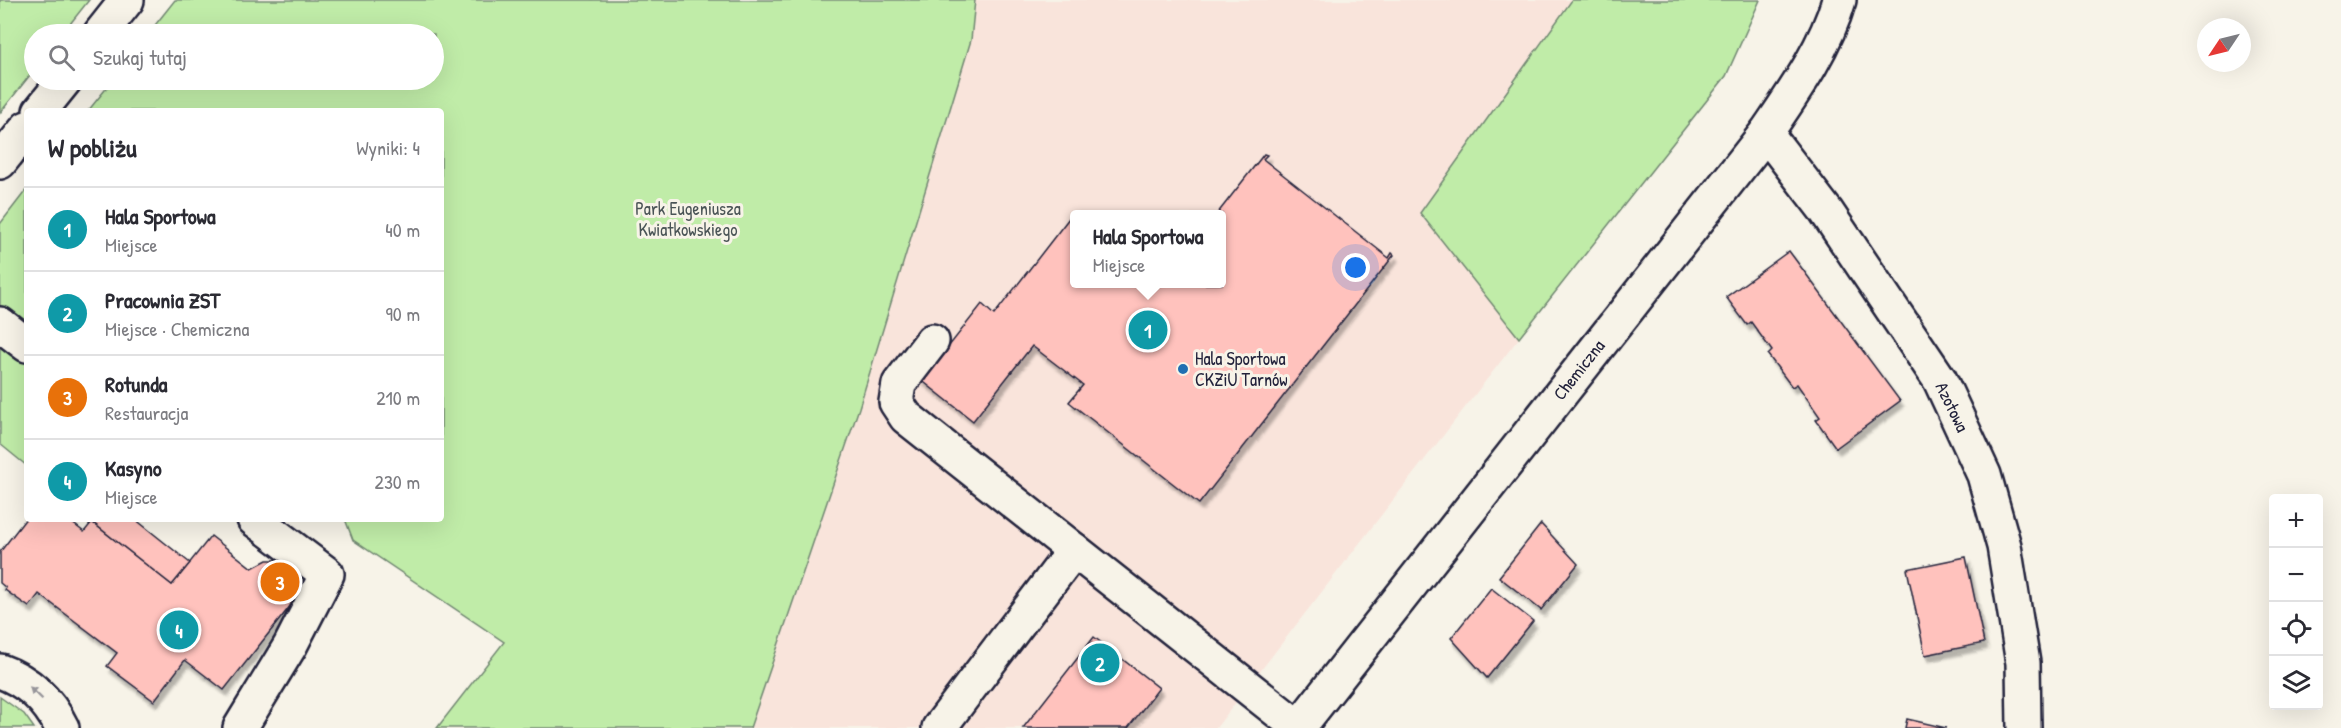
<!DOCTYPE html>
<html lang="pl">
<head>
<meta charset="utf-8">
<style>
	:root { --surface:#fff; --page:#f7f7f7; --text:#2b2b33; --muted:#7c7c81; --line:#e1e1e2; --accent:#7c3aed }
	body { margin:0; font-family:"Patrick Hand",sans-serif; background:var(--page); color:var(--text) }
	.controls { position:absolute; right:18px; bottom:18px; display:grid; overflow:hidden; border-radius:6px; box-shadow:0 6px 24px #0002 }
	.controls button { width:54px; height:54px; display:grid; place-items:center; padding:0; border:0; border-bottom:2px solid var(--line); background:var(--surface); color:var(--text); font:30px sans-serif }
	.compass { position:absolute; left:2197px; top:18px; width:54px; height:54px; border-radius:50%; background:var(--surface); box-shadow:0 6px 24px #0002; rotate:235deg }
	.you { position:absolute; left:1356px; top:268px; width:21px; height:21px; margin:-15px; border:4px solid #fff; border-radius:50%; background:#1a73e8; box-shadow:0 0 0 9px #1a73e833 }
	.badge { display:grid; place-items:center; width:39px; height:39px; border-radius:50%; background:var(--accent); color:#fff; font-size:20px; font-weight:700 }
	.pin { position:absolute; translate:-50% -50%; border:3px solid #fff; box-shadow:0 2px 6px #0006 }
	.popup { position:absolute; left:1070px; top:210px; width:156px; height:78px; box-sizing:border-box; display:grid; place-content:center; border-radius:6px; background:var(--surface); filter:drop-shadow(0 2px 4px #0005); font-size:20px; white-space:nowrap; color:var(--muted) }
	.popup b { font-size:22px; color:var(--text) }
	.popup::after { content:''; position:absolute; left:50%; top:100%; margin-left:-12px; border:12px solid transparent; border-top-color:var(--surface) }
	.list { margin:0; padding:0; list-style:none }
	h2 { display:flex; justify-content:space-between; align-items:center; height:78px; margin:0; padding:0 24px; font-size:26px }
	h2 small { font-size:20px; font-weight:400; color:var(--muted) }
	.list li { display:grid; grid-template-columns:39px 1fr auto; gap:18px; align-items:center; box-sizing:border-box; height:84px; padding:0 24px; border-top:2px solid var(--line) }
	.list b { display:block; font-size:22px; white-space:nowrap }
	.list p { margin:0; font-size:20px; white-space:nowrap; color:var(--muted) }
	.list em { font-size:20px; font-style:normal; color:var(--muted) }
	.icon { flex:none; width:33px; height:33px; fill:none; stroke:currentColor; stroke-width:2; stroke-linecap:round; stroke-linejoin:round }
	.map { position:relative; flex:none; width:2341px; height:728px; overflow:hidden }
	.search { position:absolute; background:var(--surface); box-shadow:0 6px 24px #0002; left:24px; top:24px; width:420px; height:66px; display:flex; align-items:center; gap:15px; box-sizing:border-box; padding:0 21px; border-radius:33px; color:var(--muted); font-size:22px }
	.panel { position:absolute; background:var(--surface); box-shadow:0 6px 24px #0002; left:24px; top:108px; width:420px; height:414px; border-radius:6px }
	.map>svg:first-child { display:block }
	.built { fill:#f9e4db; fill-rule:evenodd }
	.green { fill:#c0eca8; stroke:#718772; stroke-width:1.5 }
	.building { fill:#ffc2bd; stroke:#22223b; stroke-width:1.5; filter:url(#shadow) }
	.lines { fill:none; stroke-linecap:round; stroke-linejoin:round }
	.minor-casing { stroke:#22223b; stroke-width:38 }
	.minor { stroke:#f7f3e8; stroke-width:33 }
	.oneway { fill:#97959a }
	.poi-dot { fill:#1f6fb2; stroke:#f7f3e8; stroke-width:2 }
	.labels { text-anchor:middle; stroke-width:6; stroke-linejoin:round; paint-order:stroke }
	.park-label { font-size:18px; fill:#4a5456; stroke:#f7f3e8 }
	.poi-label { font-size:18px; fill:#22223b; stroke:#f7f3e8; text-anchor:start }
	.street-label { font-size:18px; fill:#22223b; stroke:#f7f3e8 }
</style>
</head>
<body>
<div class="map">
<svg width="2341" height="728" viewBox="0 0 2341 728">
	<defs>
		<filter id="shadow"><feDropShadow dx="3.5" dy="6" stdDeviation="1.5" flood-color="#0004"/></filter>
	</defs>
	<rect width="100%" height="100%" fill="#f7f3e8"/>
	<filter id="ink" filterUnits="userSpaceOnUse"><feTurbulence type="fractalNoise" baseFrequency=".0167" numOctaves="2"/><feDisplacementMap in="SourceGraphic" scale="12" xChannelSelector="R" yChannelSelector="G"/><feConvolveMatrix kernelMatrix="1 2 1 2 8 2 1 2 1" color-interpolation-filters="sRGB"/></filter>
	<g filter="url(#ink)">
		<path class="built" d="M 975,0 L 1760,0 L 1726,76 L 1519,338 L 1216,728 L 750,728 ZM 1074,214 L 1222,214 L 1222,284 L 1074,284 Z"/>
		<g class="green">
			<polygon points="0,0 89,0 62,34 34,34 34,70 0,113"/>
			<polygon points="175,0 975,0 971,40 859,408 750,728 437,728 504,642 353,540 345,519 441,519 441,111 88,111 113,80 434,80 434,34 148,34"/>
			<polygon points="1572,0 1760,0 1726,76 1519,338 1420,213"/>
			<polygon points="27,189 27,332 0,311 0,224"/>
			<polygon points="0,332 27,353 27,466 0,444"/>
			<polygon points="0,697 24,714 34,728 0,728"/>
		</g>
		<g class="building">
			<polygon points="1264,154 1267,155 1263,159 1389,258 1392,253 1394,255 1199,504 1069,402 1083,385 1032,346 973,421 920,379 923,379 982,304 994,315 1073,213 1074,284 1222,284 1222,214 1217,214"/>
			<polygon points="1789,251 1900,401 1836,448 1816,420 1820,417 1797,384 1792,387 1768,355 1772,351 1751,322 1747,325 1726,297"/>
			<polygon points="27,517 67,519 84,532 92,522 172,585 211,536 252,568 267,560 279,560 287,564 294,571 299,581 299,590 295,600 224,690 185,660 154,701 107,666 117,653 39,594 29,607 5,590 6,588 0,583 0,552"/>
			<polygon points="94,519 135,519 190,563 172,585 92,522"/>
			<polygon points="1541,524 1578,564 1541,610 1499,577"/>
			<polygon points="1966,557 1984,643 1925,655 1907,569"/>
			<polygon points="1491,588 1533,621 1487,678 1451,638"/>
			<polygon points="1094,637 1159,688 1128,728 1023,728"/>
			<polygon points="1907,719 1946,728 1905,728"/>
		</g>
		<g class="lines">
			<defs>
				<g id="minor">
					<polyline points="100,34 127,0"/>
					<polyline points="40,111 65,80"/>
					<polyline points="1766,133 1826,211 1940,380 1984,475 2004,546 2023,663 2024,728"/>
					<polyline points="0,162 27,128"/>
					<polyline points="0,324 27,345"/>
					<polyline points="932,341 899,384 896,402 906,417 1074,550"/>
					<path d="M 0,671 C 28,681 49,701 62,728"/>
					<polyline points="240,728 290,646 327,574 254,519"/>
					<polyline points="939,728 1074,550 1298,727"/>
					<path d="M 1298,728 L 1766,133 C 1794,92 1825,49 1839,0"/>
				</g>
			</defs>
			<use href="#minor" class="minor-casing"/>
			<use href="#minor" class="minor"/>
		</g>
		<defs><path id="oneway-solid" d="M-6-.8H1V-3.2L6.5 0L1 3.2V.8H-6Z" transform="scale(1.5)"/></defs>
		<use class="oneway" href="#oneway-solid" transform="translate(36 693) rotate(-136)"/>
	</g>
	<circle class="poi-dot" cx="1183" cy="369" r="6"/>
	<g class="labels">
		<g class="park-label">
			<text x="688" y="215">Park Eugeniusza<tspan x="688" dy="21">Kwiatkowskiego</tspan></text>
		</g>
		<g class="poi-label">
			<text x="1195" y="365">Hala Sportowa<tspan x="1195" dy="21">CKZiU Tarnów</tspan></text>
		</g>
		<g class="street-label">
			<text transform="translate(1579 370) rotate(-52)" y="6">Chemiczna</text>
			<text transform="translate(1952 407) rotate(64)" y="6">Azotowa</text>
		</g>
	</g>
</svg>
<div class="controls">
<button>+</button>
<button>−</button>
<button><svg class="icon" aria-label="locate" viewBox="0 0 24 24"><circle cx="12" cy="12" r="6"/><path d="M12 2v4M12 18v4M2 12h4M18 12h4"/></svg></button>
<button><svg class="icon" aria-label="layers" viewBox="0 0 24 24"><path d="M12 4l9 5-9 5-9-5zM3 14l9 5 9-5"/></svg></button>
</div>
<svg class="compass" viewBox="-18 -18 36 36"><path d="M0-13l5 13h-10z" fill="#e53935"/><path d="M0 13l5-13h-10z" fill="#7c7c81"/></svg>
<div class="you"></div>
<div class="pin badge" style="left:1148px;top:330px;background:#0f9aa8">1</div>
<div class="popup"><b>Hala Sportowa</b>Miejsce</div>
<div class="pin badge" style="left:1100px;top:663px;background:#0f9aa8">2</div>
<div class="pin badge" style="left:280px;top:582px;background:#e8710a">3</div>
<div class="pin badge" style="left:179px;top:630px;background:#0f9aa8">4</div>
<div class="search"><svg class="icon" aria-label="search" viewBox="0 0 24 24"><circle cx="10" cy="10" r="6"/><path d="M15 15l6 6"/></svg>Szukaj tutaj</div>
<section class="panel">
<h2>W pobliżu<small>Wyniki: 4</small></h2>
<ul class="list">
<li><span class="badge" style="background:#0f9aa8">1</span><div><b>Hala Sportowa</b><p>Miejsce</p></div><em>40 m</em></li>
<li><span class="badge" style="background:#0f9aa8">2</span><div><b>Pracownia ZST</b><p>Miejsce · Chemiczna</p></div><em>90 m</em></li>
<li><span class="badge" style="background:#e8710a">3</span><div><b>Rotunda</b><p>Restauracja</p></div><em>210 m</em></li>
<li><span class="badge" style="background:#0f9aa8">4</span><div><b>Kasyno</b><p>Miejsce</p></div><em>230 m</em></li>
</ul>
</section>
</div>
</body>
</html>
